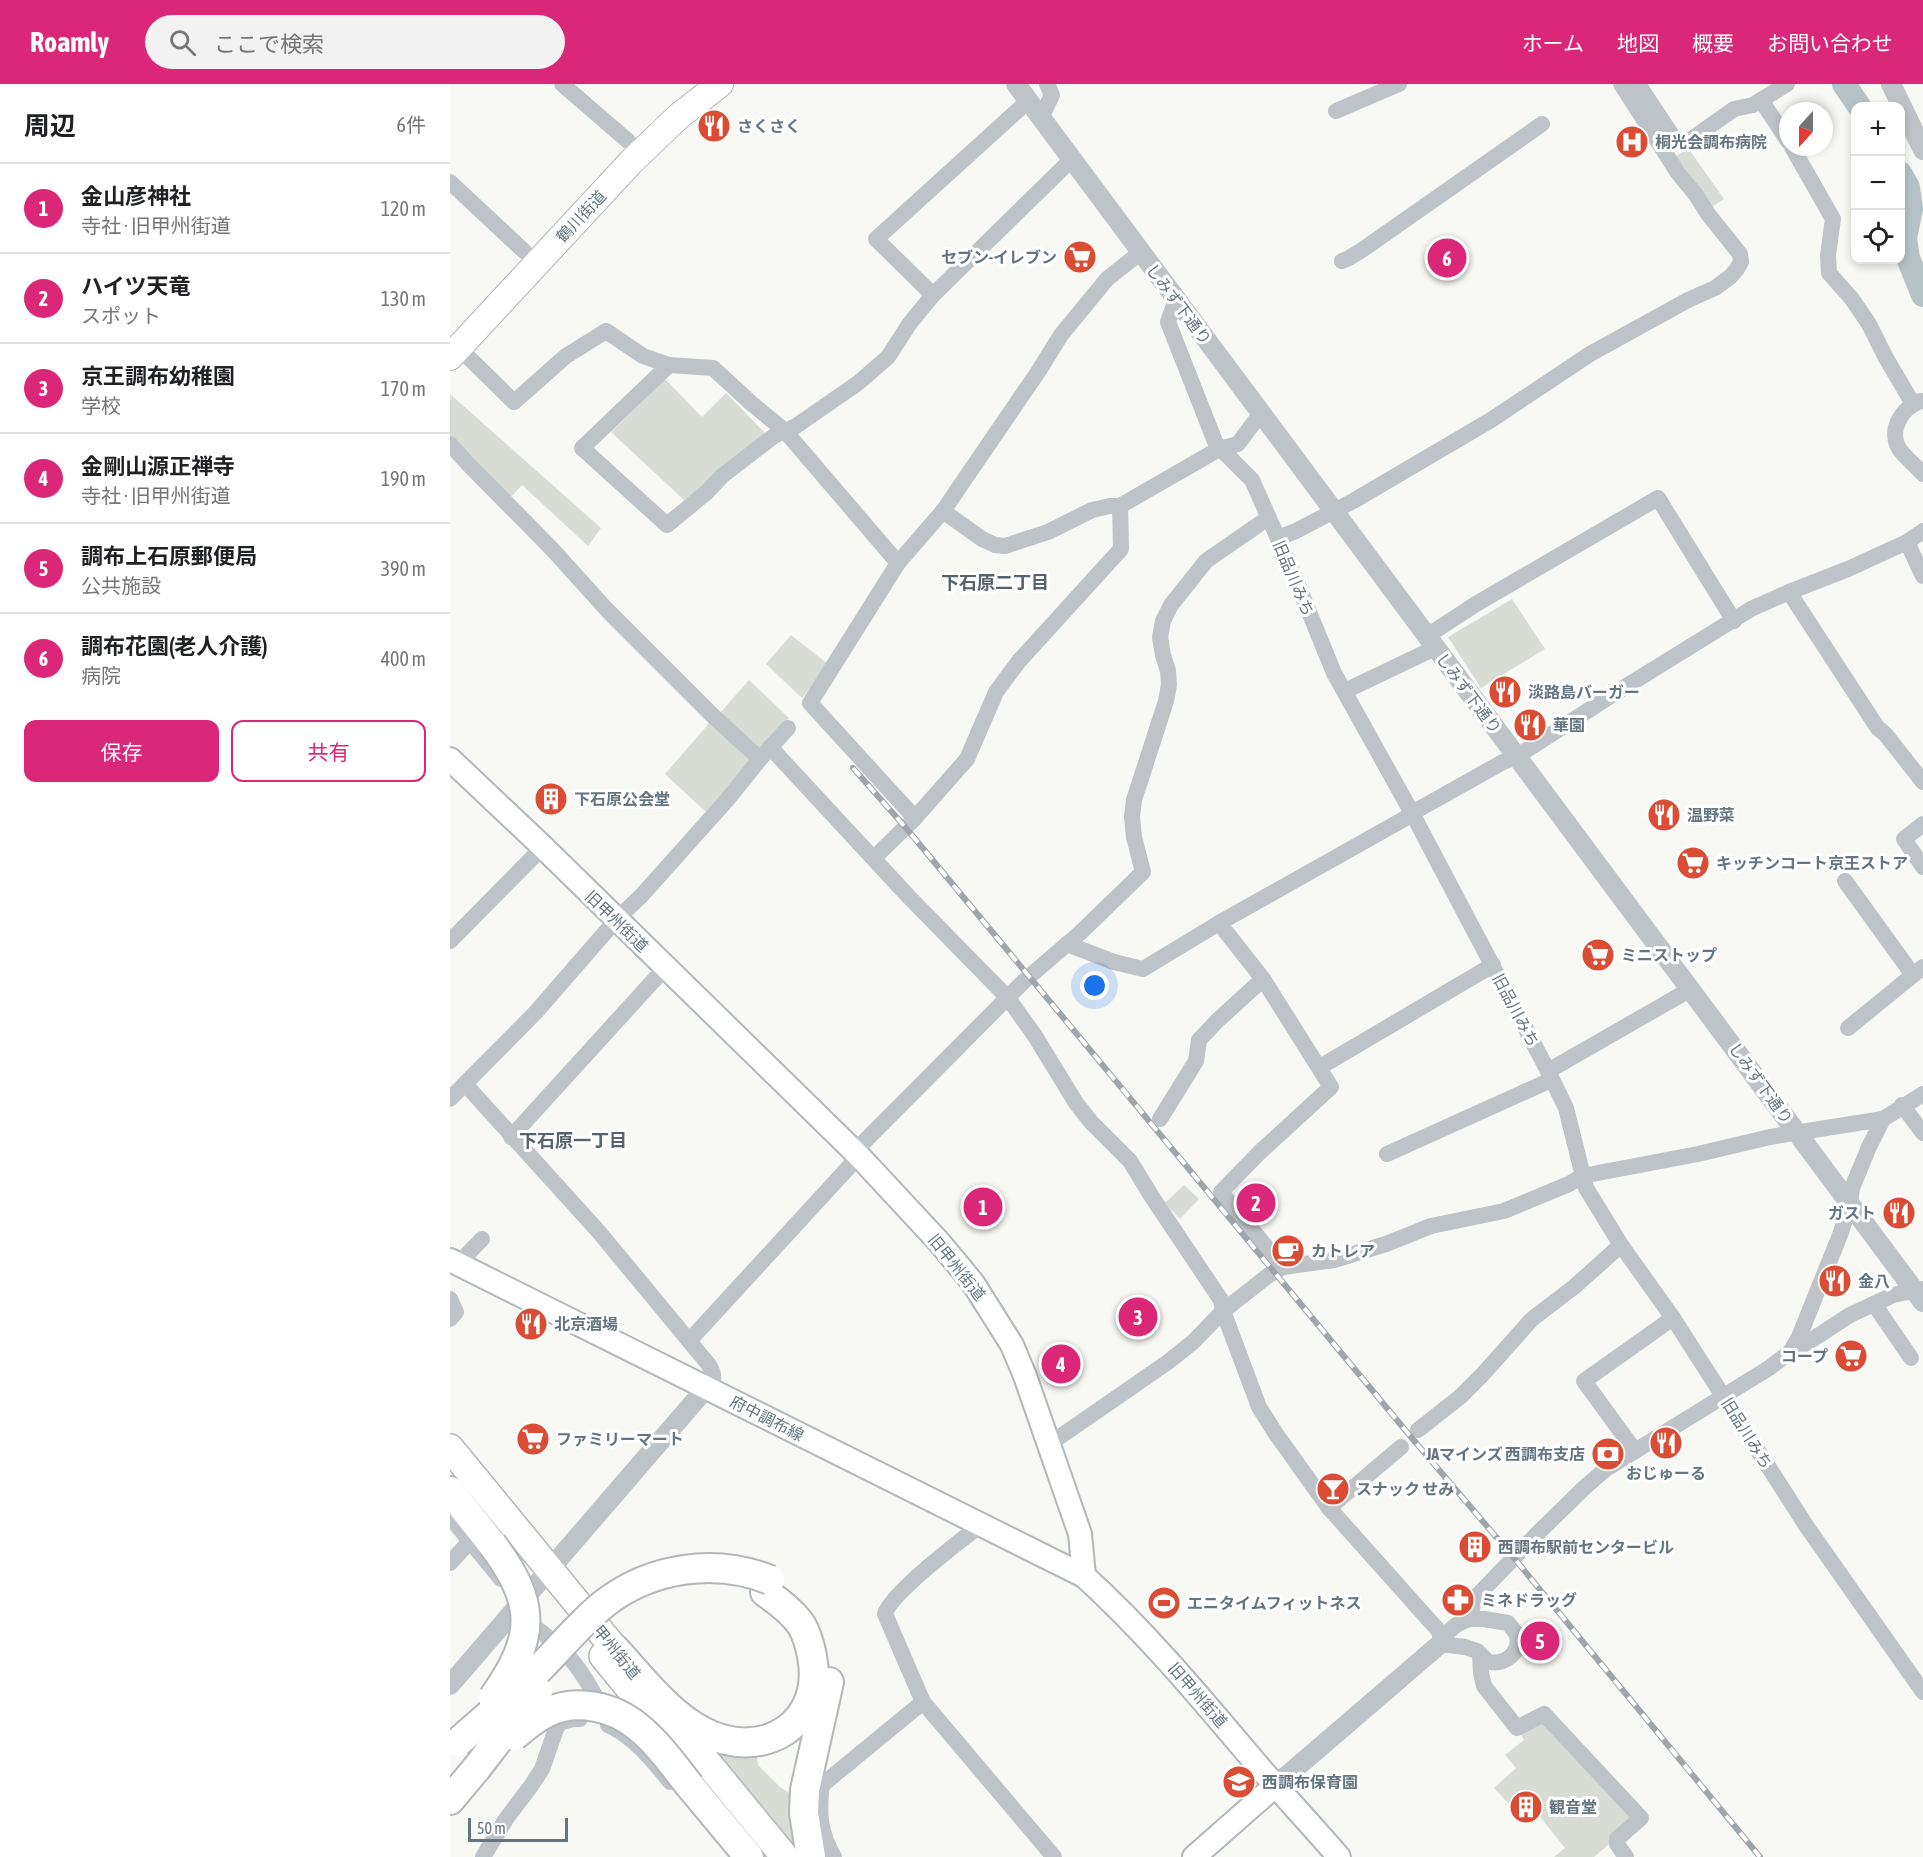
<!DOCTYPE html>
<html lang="ja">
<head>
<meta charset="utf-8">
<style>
	:root { --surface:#fff; --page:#f2f2f2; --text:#202124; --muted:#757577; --line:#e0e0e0; --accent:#db2777 }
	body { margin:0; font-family:"Asap Condensed","Noto Sans JP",sans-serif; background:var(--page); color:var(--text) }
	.controls { position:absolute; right:18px; top:18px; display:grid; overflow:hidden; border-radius:12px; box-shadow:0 3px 9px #0003 }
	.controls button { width:54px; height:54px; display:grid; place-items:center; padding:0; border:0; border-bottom:2px solid var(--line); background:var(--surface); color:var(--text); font:30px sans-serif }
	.compass { position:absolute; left:1329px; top:18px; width:54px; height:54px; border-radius:50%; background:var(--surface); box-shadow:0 3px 9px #0003; rotate:201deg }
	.scale { position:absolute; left:18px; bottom:15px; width:100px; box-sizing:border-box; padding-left:6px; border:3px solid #64757f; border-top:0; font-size:16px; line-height:21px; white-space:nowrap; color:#64757f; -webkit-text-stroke:4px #fff; paint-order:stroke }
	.you { position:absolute; left:645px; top:902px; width:21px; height:21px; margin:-15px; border:4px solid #fff; border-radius:50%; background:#1a73e8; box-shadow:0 0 0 9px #1a73e833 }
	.badge { display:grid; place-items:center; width:39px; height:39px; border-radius:50%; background:var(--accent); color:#fff; font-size:20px; font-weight:700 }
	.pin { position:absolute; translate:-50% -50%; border:3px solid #fff; box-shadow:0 2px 6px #0006 }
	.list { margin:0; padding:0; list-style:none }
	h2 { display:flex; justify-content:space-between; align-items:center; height:78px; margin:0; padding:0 24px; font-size:26px }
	h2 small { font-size:20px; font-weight:400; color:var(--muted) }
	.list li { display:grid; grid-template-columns:39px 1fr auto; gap:18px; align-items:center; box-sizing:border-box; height:90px; padding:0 24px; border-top:2px solid var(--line) }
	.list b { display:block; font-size:22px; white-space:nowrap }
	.list p { margin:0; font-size:20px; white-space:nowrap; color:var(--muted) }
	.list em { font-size:20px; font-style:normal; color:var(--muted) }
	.actions { display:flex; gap:12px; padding:18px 24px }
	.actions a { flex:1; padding:14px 0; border:2px solid var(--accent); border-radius:12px; text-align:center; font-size:21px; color:var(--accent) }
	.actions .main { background:var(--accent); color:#fff }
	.icon { flex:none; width:33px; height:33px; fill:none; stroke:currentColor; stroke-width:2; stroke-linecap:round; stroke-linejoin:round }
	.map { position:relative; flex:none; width:1473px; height:1773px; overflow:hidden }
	header { display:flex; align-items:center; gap:36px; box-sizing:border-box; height:84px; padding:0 30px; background:var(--accent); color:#fff }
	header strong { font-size:28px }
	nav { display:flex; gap:33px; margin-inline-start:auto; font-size:21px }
	.search { width:420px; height:54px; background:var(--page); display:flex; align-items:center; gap:15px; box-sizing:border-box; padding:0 21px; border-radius:33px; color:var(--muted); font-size:22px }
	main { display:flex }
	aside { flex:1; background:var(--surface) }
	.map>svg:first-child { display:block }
	.green { fill:#d8dcd5 }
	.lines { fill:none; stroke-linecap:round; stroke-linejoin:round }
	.river { stroke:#b6c3c6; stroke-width:24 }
	.secondary-casing { stroke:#b1b7bb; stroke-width:26 }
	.primary-casing { stroke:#b0b6b9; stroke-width:28 }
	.trunk-casing { stroke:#b2b7ba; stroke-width:30 }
	.motorway-casing { stroke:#b2b7ba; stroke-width:32 }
	.minor { stroke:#bec3c7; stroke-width:16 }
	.tertiary { stroke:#bec3c7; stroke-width:20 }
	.secondary { stroke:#fff; stroke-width:22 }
	.primary { stroke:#fff; stroke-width:26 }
	.trunk { stroke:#fff; stroke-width:27 }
	.motorway { stroke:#fff; stroke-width:28 }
	.rail-casing { stroke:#9ea6ab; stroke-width:6 }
	.rail { stroke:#fff; stroke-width:4; stroke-dasharray:11; stroke-linecap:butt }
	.motorway-bridge-casing { stroke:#b2b7ba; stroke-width:32; stroke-linecap:butt }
	.motorway-bridge { stroke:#fff; stroke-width:28 }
	.labels { text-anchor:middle; stroke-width:6; stroke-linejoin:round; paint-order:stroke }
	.poi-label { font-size:16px; font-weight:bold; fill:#64757f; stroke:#fff; text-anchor:start }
	.street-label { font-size:16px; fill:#64757f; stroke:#fff }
	.neighbourhood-label { font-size:18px; font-weight:bold; fill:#56636a; stroke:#fff }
</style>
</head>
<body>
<header>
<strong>Roamly</strong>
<div class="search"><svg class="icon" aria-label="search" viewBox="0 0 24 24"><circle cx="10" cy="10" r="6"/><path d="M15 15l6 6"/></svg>ここで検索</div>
<nav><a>ホーム</a><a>地図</a><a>概要</a><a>お問い合わせ</a></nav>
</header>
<main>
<aside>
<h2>周辺<small>6件</small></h2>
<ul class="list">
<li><span class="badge">1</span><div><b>金山彦神社</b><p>寺社 · 旧甲州街道</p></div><em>120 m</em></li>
<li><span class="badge">2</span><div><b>ハイツ天竜</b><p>スポット</p></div><em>130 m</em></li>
<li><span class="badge">3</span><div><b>京王調布幼稚園</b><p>学校</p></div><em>170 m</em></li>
<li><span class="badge">4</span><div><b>金剛山源正禅寺</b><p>寺社 · 旧甲州街道</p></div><em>190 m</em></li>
<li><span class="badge">5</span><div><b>調布上石原郵便局</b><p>公共施設</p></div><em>390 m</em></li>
<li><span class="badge">6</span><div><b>調布花園(老人介護)</b><p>病院</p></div><em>400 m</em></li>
</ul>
<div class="actions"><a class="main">保存</a><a>共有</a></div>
</aside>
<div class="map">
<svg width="1473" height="1773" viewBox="0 0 1473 1773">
	<rect width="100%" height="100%" fill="#f8f8f5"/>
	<g class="green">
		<polygon points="1238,64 1274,115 1262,123 1226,72"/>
		<polygon points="215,295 252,333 276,309 316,350 235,417 161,348"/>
		<polygon points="0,310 151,444 138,462 72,401 61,413 0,355"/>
		<polygon points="1062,515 1095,565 1031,604 998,553"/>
		<polygon points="341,551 379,581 352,614 316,580"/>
		<polygon points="299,596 339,634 310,666 270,629"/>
		<polygon points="262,636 304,675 257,729 215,690"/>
		<polygon points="734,1101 749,1115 730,1135 715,1119"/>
		<polygon points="1090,1632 1185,1738 1144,1773 1104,1773 1115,1764 1087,1729 1090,1726 1072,1706 1058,1719 1044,1704 1066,1684 1055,1671 1074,1656 1067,1644"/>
		<polygon points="258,1658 306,1667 308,1681 330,1703 348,1715 351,1773"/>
	</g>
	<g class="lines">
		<g class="river">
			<polyline points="1394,0 1409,22"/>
			<polyline points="1450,89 1458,103 1461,125 1455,154 1458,174 1473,211"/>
		</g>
		<defs>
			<g id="secondary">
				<polyline points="0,675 93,763 409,1072 489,1158 523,1199 562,1261 575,1292 630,1450 634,1492"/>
				<path d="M 0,1176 L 634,1492 C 699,1551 754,1618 810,1684 C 836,1714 863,1743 889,1773"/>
				<polyline points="744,1773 826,1701"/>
			</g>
			<polyline id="primary" points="0,273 181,78 229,32 270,0"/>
			<g id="trunk">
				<polyline points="0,1364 178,1581"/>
				<polyline points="153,1572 220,1654"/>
				<polyline points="215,1627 335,1773"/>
			</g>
			<g id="motorway">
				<polyline points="0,1407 42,1460"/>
				<path d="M 164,1564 C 191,1593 218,1630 254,1648 C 313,1678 375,1640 362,1572 C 360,1562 357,1551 352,1542 C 343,1528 328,1517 315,1508"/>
				<polyline points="240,1702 299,1773"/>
				<polyline points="0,1716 26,1685"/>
				<polyline points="361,1773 354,1729 355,1706 379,1598"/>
			</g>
		</defs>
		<use href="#secondary" class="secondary-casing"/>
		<use href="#primary" class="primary-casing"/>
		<use href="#trunk" class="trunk-casing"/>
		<use href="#motorway" class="motorway-casing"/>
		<g class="minor">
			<polyline points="112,0 178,57"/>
			<polyline points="1188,0 1225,56 1239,57 1284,25 1303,21 1337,0"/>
			<polyline points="1311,16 1338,57"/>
			<polyline points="886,27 949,0"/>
			<polyline points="591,34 602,11 597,0"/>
			<polyline points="1342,63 1383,135 1378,171 1379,189 1402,215 1419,240 1436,274 1463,320"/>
			<polyline points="622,75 483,211 460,239 438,273 408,299 346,342 324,352 272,392 257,408 217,441 132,364 219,281 263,284 301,319 335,347 448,479 493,427 588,288 611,251 657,195 691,168"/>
			<polyline points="0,98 75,168"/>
			<polyline points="892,177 899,174 912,166 1092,40"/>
			<polyline points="483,211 426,155 578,17"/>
			<polyline points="726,215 718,238 766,360 802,396 839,479 884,589 962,729 1098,987 1116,1024 1136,1104 1171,1161 1223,1234 1357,1443 1473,1608"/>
			<polyline points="9,264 64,318 116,272 156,247 193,272 219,281"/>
			<path d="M 1471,317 C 1452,323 1437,347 1450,366 C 1456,374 1466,382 1473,390"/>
			<polyline points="0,360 18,380 102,465 158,527 262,631 310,675 338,644"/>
			<polyline points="670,422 769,365 788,360 811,329"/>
			<polyline points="828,454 846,447 905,416 1041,336 1140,270 1238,216 1265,204 1280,193 1287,185 1291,178 1290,170 1258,130 1246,111 1228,89 1171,0"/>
			<polyline points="1457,458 1473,492"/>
			<polyline points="448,479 360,619 465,734"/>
			<polyline points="1339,508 1427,643 1436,651 1473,698"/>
			<polyline points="977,552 1026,520 1208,414 1284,537"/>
			<polyline points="895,607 985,564"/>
			<polyline points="320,663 459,813 558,914 585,952 626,1019 641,1038 680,1077 702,1113 771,1216 773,1227 809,1323 826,1350 879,1424 988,1546 990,1548 990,1560"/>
			<polyline points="1473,740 1454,755 1473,783"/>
			<polyline points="424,774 465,734 517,675 546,608 569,577 671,465 670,422 660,422 642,426 598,448 555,462 545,461 532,455 493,427"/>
			<polyline points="1395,797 1463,891"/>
			<polyline points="769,839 813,895 881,1003 809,1069 771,1108 833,1183"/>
			<polyline points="0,857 93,763"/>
			<polyline points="617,860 664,878 693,885 769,839 954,735 962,729 1053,678 1066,673 1162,611 1301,525 1339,508 1398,485 1457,458 1473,447"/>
			<polyline points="1398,944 1473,883"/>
			<polyline points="870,983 1043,881"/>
			<polyline points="1098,987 1241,905"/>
			<path d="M 15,1000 L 149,1148 L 259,1281 C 264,1290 266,1295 257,1303"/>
			<polyline points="0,1015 86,928 166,836 192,811 277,716 310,675"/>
			<polyline points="1452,1021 1473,1049"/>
			<polyline points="710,1035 746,977 749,956 767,937 813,895"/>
			<polyline points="61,1053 215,884"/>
			<polyline points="404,1068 574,897 630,849 693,788 684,753 682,733 684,716 716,617 719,601 718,587 713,571 710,553 713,537 721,521 756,477 818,434"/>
			<polyline points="937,1070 1101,996"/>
			<polyline points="8,1180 32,1155"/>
			<polyline points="0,1215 6,1228 0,1235"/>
			<polyline points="1424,1220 1461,1274"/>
			<polyline points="239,1257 409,1072"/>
			<polyline points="1340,1268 1349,1253 1390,1151 1400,1120 1402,1104 1419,1063 1433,1035 1473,1010"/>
			<polyline points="968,1346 1010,1313 1033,1290 1082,1235 1124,1203 1171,1161"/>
			<polyline points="598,1361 718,1278 743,1258 773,1227 819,1191 833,1183 884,1176 936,1160 981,1142 1054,1127 1119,1100 1132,1092 1248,1070 1320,1053 1433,1035"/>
			<polyline points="1185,1367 1134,1297 1223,1234"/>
			<polyline points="879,1424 951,1363"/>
			<polyline points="0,1433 51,1495"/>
			<path d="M 531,1441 C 512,1455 440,1510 435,1530 L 473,1618 L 604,1773"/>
			<polyline points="0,1479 20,1457"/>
			<path d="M 71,1534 C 93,1548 115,1565 130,1587 C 139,1600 146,1614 155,1627"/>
			<polyline points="1020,1535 1024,1515 1086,1451 1135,1403 1156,1385 1319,1284 1339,1269 1360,1257 1400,1231 1443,1211 1473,1205"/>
			<path d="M 1020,1535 L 1034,1535 L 1058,1539 C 1061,1543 1066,1548 1067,1552 C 1071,1570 1054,1581 1038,1578 L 1027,1567 L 1015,1563 L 990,1560 C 998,1547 1005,1539 1020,1535 Z"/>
			<polyline points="1030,1571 1031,1589 1034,1602 1067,1644 1094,1630 1191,1734 1167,1755 1167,1760 1176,1773"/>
			<path d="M 158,1641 C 182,1651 204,1677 220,1698"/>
			<path d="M 33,1773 L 56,1735 L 81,1702 L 92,1685 L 107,1642 C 113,1636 122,1635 130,1635"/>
			<path d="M 384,1773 C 370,1749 368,1728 372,1701 L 473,1618"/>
		</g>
		<g class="tertiary">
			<polyline points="566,0 1473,1218"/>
			<polyline points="1441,0 1473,66"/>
			<polyline points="0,1601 257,1303"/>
			<polyline points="826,1701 990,1560"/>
		</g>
		<use href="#secondary" class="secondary"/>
		<use href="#primary" class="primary"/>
		<use href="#trunk" class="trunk"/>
		<use href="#motorway" class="motorway"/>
		<defs>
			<polyline id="rail" points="403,684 456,744 961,1353 1064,1474 1310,1773"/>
		</defs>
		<use href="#rail" class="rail-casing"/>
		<use href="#rail" class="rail"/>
		<defs>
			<g id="motorway-bridge">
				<path d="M 42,1460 C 87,1520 86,1553 43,1614"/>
				<path d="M 64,1652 C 75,1643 85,1634 98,1628 C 127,1614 164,1623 188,1643 C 208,1659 224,1682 240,1702"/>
				<path d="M 8,1658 C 36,1634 64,1610 90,1584 C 111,1563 131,1538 155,1519 C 202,1483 266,1474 320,1496"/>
				<polyline points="26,1685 69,1629 88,1607"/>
			</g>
		</defs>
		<use href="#motorway-bridge" class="motorway-bridge-casing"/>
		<use href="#motorway-bridge" class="motorway-bridge"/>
	</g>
	<defs>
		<symbol id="restaurant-disc" viewBox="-11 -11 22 22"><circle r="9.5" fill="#da4c33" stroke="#fff"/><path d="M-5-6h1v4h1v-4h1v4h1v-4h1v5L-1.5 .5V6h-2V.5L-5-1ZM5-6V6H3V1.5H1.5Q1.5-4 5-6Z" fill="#fff"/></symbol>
		<symbol id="hospital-disc" viewBox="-11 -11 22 22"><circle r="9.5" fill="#da4c33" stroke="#fff"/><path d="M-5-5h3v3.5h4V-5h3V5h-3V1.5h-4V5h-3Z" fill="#fff"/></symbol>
		<symbol id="supermarket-disc" viewBox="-11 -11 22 22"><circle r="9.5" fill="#da4c33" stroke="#fff"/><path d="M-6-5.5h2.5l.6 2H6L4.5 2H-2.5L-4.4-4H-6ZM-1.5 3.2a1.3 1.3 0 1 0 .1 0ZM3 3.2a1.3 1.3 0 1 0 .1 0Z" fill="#fff"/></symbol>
		<symbol id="building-disc" viewBox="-11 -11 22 22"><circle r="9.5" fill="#da4c33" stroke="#fff"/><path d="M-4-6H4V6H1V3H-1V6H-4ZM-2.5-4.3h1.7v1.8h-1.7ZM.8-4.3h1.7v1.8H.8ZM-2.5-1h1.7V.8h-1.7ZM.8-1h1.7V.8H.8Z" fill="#fff"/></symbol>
		<symbol id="cafe-disc" viewBox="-11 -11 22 22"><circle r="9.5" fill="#da4c33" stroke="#fff"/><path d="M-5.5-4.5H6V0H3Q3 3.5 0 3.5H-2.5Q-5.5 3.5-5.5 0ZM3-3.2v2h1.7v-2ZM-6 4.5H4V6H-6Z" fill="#fff"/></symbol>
		<symbol id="bank-disc" viewBox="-11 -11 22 22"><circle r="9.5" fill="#da4c33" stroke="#fff"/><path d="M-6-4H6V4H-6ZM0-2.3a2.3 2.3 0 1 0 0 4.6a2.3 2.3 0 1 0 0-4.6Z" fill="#fff"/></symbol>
		<symbol id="bar-disc" viewBox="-11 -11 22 22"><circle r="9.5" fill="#da4c33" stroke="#fff"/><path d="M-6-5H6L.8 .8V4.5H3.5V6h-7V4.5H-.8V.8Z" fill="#fff"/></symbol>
		<symbol id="pharmacy-disc" viewBox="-11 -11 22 22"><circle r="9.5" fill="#da4c33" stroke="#fff"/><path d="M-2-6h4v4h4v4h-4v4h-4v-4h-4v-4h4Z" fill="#fff"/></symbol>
		<symbol id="stadium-disc" viewBox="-11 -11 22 22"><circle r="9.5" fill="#da4c33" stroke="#fff"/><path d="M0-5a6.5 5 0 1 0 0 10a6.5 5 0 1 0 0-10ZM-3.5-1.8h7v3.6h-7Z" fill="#fff"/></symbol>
		<symbol id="school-disc" viewBox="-11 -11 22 22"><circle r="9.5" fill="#da4c33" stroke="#fff"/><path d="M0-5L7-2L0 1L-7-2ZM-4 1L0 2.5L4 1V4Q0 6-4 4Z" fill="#fff"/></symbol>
	</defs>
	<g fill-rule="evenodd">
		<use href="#restaurant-disc" x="245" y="23" width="38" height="38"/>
		<use href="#hospital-disc" x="1163" y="39" width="38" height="38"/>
		<use href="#supermarket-disc" x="611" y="154" width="38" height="38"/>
		<use href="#restaurant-disc" x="1036" y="589" width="38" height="38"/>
		<use href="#restaurant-disc" x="1061" y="622" width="38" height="38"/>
		<use href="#building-disc" x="82" y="696" width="38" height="38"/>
		<use href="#restaurant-disc" x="1195" y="712" width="38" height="38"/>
		<use href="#supermarket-disc" x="1224" y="760" width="38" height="38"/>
		<use href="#supermarket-disc" x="1129" y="852" width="38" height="38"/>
		<use href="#restaurant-disc" x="1430" y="1110" width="38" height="38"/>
		<use href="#cafe-disc" x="819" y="1148" width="38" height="38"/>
		<use href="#restaurant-disc" x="1366" y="1178" width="38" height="38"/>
		<use href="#restaurant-disc" x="62" y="1221" width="38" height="38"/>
		<use href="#supermarket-disc" x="1382" y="1253" width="38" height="38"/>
		<use href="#supermarket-disc" x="64" y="1336" width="38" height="38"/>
		<use href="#restaurant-disc" x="1197" y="1340" width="38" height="38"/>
		<use href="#bank-disc" x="1139" y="1351" width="38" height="38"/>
		<use href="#bar-disc" x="864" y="1386" width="38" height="38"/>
		<use href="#building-disc" x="1006" y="1444" width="38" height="38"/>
		<use href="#pharmacy-disc" x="989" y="1497" width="38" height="38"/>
		<use href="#stadium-disc" x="695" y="1500" width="38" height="38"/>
		<use href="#school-disc" x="770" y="1679" width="38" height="38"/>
		<use href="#building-disc" x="1057" y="1704" width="38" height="38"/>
	</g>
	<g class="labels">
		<g class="poi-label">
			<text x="287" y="48">さくさく</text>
			<text x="1205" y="64">桐光会調布病院</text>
			<text x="607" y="179" text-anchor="end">セブン-イレブン</text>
			<text x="1078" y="614">淡路島バーガー</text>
			<text x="1103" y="647">華園</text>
			<text x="124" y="721">下石原公会堂</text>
			<text x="1237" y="737">温野菜</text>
			<text x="1266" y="785">キッチンコート京王ストア</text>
			<text x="1171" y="877">ミニストップ</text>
			<text x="1426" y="1135" text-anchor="end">ガスト</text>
			<text x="861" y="1173">カトレア</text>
			<text x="1408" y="1203">金八</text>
			<text x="104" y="1246">北京酒場</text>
			<text x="1378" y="1278" text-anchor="end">コープ</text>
			<text x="106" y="1361">ファミリーマート</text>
			<text x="1135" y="1376" text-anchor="end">JAマインズ 西調布支店</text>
			<text x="1216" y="1395" text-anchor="middle">おじゅーる</text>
			<text x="906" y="1411">スナック せみ</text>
			<text x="1048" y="1469">西調布駅前センタービル</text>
			<text x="1031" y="1522">ミネドラッグ</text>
			<text x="737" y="1525">エニタイムフィットネス</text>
			<text x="812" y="1704">西調布保育園</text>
			<text x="1099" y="1729">観音堂</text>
		</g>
		<g class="street-label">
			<text transform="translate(131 132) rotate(-47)" y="6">鶴川街道</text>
			<text transform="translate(729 220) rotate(53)" y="6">しみず下通り</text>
			<text transform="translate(844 494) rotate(67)" y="6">旧品川みち</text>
			<text transform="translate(1019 609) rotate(53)" y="6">しみず下通り</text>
			<text transform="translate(167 837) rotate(44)" y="6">旧甲州街道</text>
			<text transform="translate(1066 926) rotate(62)" y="6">旧品川みち</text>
			<text transform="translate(1311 999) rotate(54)" y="6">しみず下通り</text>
			<text transform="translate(507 1183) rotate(51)" y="6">旧甲州街道</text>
			<text transform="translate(317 1334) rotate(27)" y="6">府中調布線</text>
			<text transform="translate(1297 1349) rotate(58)" y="6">旧品川みち</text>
			<text transform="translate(167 1568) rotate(51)" y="6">甲州街道</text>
			<text transform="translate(748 1611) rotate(49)" y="6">旧甲州街道</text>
		</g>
		<g class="neighbourhood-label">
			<text x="545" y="505">下石原二丁目</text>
			<text x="123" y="1063">下石原一丁目</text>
		</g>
	</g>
</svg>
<div class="controls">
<button>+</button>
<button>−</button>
<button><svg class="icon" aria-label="locate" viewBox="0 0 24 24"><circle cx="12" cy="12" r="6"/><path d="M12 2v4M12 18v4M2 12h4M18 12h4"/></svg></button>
</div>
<svg class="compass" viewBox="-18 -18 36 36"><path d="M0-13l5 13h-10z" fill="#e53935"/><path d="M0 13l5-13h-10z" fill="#757577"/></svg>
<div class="scale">50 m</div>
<div class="you"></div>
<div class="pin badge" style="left:533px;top:1123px">1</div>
<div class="pin badge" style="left:806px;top:1119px">2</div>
<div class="pin badge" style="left:688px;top:1233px">3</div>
<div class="pin badge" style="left:611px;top:1280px">4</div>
<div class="pin badge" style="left:1090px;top:1557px">5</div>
<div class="pin badge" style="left:997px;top:174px">6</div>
</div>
</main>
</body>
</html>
